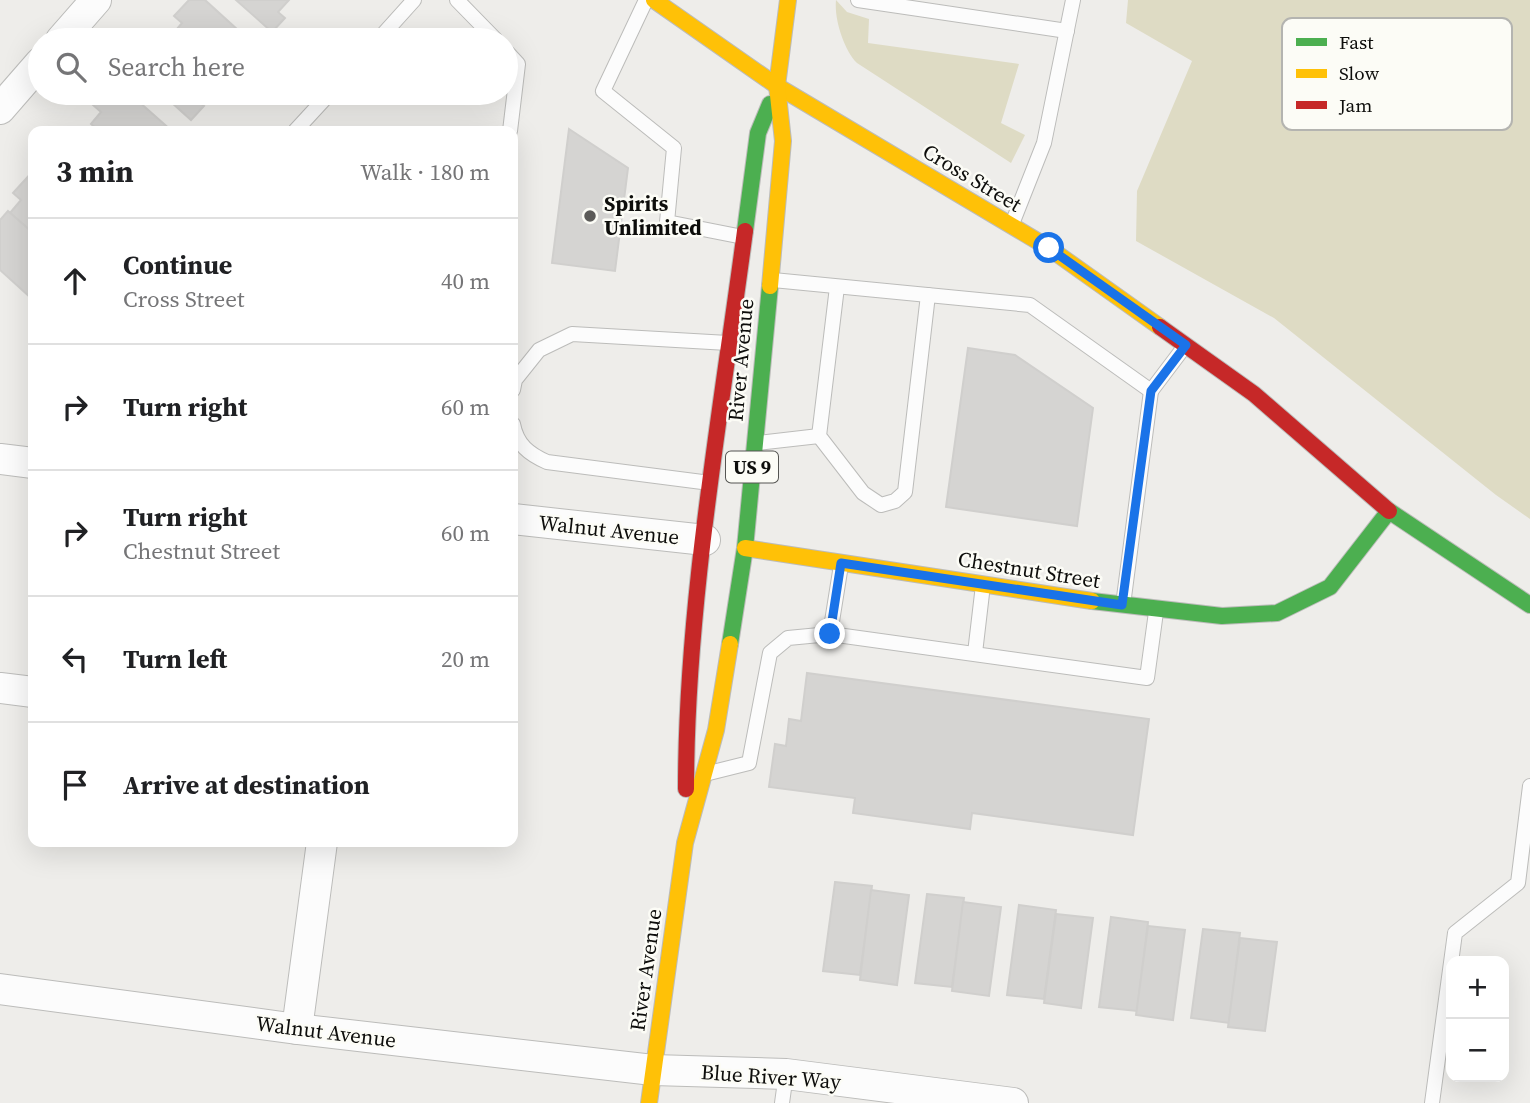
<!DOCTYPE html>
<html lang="en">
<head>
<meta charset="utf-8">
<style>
	:root { --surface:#fff; --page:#f2f2f2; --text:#202124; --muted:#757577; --line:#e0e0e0 }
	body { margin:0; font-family:"Source Serif 4",serif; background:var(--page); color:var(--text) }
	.controls { position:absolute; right:21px; bottom:21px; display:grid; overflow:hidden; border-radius:14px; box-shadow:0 7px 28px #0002 }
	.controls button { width:63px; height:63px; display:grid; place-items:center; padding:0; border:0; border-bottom:2px solid var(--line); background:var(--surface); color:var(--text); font:35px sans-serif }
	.stop { position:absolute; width:21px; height:21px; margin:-16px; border:5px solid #1a73e8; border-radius:50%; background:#fff }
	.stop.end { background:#1a73e8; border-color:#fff; box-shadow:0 2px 7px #0008 }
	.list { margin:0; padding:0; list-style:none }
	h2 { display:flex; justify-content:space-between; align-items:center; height:91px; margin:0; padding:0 28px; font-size:30px }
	h2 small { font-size:23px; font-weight:400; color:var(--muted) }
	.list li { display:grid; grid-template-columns:46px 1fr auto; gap:21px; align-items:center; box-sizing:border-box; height:126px; padding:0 28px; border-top:2px solid var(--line) }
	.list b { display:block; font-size:26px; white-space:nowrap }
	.list p { margin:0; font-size:23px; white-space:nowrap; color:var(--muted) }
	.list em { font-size:23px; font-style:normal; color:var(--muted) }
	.icon { flex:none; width:38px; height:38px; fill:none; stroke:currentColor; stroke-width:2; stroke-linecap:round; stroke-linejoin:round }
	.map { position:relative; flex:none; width:1530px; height:1103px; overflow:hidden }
	.search { position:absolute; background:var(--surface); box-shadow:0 7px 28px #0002; left:28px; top:28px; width:490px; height:77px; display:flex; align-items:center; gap:18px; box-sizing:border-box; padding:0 24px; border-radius:38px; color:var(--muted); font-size:26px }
	.panel { position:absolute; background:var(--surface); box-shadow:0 7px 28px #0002; left:28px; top:126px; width:490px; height:721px; border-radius:14px }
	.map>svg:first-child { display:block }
	.green { fill:#dedbc4 }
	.building { fill:#d5d4d2; stroke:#d0cfcd; stroke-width:2 }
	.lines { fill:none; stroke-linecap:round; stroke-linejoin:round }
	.lane-casing { stroke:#bcbcba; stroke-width:16 }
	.street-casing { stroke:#bcbcba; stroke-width:32 }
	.fast-casing { stroke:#bcbcba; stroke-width:18 }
	.slow-casing { stroke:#bcbcba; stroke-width:18 }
	.jam-casing { stroke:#bcbcba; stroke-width:18 }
	.lane { stroke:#fcfcfc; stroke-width:14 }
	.street { stroke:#fcfcfc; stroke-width:30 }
	.fast { stroke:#4caf50; stroke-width:16 }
	.slow { stroke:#ffc107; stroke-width:16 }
	.jam { stroke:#c62828; stroke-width:16 }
	.route { stroke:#1a73e8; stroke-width:9 }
	.poi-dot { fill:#5c5b59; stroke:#fcfcf6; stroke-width:2.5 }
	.labels { text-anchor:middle; stroke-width:5; stroke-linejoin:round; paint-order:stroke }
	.shield { fill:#fcfcf6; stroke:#555552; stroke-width:2 }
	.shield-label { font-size:19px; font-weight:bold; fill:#0d0d0b }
	.street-label { font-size:21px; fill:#0d0d0b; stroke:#fcfcf6 }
	.poi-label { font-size:21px; font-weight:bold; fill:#0d0d0b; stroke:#fcfcf6; text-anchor:start }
	.key { fill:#fcfcf6; stroke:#b4b4b0; stroke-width:2 }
	.key-label { font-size:19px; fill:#0d0d0b }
</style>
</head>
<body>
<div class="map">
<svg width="1530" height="1103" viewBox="0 0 1530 1103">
	<rect width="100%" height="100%" fill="#eeedea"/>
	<g class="green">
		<path d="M 836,0 L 847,12 L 869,19 L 868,43 L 1019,64 L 1001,123 L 1025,135 L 1011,163 L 857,63 C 844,50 834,19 836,0 Z"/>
		<polygon points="1128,0 1530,0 1530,519 1496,495 1274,318 1136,241 1137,191 1192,61 1126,23"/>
	</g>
	<g class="building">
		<polygon points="189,0 205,0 249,40 176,40 171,36 182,23 174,16"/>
		<polygon points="236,0 289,0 278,12 285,18 272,32"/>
		<polygon points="104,93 129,93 172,131 99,131 91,124 101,112 93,105"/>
		<polygon points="161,93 205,93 197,101 204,106 191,120"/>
		<polygon points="569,129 628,168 615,271 552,263"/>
		<polygon points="33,171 33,233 10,213 21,200 13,193"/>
		<polygon points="8,211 33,233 33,294 30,297 0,270 0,220"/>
		<polygon points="968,348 1015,355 1093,408 1077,526 946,507"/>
		<polygon points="807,673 1149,719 1133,835 972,813 970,829 853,813 855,798 769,787 775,744 786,746 789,719 801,721"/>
		<polygon points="835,882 872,886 860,975 823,971"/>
		<polygon points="871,890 909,895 897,985 860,980"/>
		<polygon points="927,894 964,898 952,987 915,983"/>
		<polygon points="963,902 1001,907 989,996 952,991"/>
		<polygon points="1019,905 1056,910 1044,999 1007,995"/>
		<polygon points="1056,914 1093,918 1081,1008 1044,1003"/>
		<polygon points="1111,917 1148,922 1137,1011 1099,1007"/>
		<polygon points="1148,926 1185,930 1173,1020 1136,1015"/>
		<polygon points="1203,929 1240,933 1229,1023 1191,1018"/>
		<polygon points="1240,938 1277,942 1265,1031 1228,1027"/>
	</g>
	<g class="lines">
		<defs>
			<g id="lane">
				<polyline points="457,0 496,40"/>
				<polyline points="646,0 603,91 674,148 667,222 743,237"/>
				<polyline points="858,0 1067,31"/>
				<polyline points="378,40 414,0"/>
				<polyline points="506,51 518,64 510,131"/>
				<polyline points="295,131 330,93"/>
				<polyline points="1012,224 1044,143 1073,0"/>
				<polyline points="773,280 1030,305 1151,391 1185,346"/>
				<polyline points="837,287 819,436 863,493 881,505 895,501 905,492 928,295"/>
				<polyline points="513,390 515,380 539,350 572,334 728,343"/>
				<path d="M 513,424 C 517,445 529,454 547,462 L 710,483"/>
				<polyline points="757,443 819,436"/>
				<polyline points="1123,605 1151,391"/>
				<polyline points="830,634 841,565"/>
				<polyline points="975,653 983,585"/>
				<polyline points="709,773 749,763 770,653 788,638 830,634 1147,678 1156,612"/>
				<polyline points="782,1103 786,1074"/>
				<polyline points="1432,1103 1455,933 1518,883 1530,786"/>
			</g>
			<g id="street">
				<polyline points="61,40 96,0"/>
				<polyline points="0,109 40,63"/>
				<polyline points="0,459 33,463"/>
				<polyline points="513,519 705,540"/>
				<polyline points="0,688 33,692"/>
				<polyline points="0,989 297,1029 653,1070 786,1074 1013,1103"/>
				<polyline points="297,1029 322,842"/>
			</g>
			<g id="fast">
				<polyline points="745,231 758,133 770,104"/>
				<polyline points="1092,601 1222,616 1277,613 1330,587 1389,511 1530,605"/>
				<polyline points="730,644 745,548 770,286"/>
			</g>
			<g id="slow">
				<polyline points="654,0 777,86 1049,248 1160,327"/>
				<polyline points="770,286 783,141 777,86 788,0"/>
				<polyline points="745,548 1092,601"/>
				<polyline points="649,1103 685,843 716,730 730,644"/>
			</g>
			<g id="jam">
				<polyline points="1160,327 1254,394 1389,511"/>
				<path d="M 686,789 C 686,605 721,413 745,231"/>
			</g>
		</defs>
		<use href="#lane" class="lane-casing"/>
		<use href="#street" class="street-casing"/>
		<use href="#fast" class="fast-casing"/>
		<use href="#slow" class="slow-casing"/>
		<use href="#jam" class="jam-casing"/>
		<use href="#lane" class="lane"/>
		<use href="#street" class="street"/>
		<use href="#fast" class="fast"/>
		<use href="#slow" class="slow"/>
		<use href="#jam" class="jam"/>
	</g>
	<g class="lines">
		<polyline class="route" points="830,634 841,563 1122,605 1151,391 1186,345 1049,248"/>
	</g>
	<circle class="poi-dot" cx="590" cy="216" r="7"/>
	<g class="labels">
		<rect class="shield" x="726" y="451.5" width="52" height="31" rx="5"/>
		<g class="shield-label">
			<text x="752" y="474">US 9</text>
		</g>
		<g class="street-label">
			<text transform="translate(972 178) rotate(31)" y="7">Cross Street</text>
			<text transform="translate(741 360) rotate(-85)" y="7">River Avenue</text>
			<text transform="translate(609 530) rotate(6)" y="7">Walnut Avenue</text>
			<text transform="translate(1029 570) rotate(9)" y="7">Chestnut Street</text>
			<text transform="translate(646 970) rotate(-82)" y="7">River Avenue</text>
			<text transform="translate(326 1032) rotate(7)" y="7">Walnut Avenue</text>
			<text transform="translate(771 1077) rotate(4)" y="7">Blue River Way</text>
		</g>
		<g class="poi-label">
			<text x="604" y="211">Spirits<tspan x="604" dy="24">Unlimited</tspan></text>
		</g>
	</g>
	<rect x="1282" y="18" width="230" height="112" rx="10" class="key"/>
	<rect x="1296" y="38" width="31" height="8" fill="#4caf50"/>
	<rect x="1296" y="69" width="31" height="9" fill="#ffc107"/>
	<rect x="1296" y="101" width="31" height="8" fill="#c62828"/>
	<g class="key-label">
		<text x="1339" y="49">Fast</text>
		<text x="1339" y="80">Slow</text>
		<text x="1339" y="112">Jam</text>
	</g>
</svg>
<div class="controls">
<button>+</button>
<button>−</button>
</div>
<div class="stop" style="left:1049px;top:248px"></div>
<div class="stop end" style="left:830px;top:634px"></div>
<div class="search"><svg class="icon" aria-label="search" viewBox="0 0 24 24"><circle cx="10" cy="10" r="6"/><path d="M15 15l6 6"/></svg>Search here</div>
<section class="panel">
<h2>3 min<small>Walk · 180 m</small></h2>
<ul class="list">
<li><svg class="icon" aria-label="ahead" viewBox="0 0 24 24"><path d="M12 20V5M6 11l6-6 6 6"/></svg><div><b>Continue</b><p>Cross Street</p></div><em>40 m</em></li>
<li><svg class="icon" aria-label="right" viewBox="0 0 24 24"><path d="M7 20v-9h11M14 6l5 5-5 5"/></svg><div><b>Turn right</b></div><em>60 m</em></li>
<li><svg class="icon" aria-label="right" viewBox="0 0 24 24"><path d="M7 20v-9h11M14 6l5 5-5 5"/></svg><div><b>Turn right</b><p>Chestnut Street</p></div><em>60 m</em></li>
<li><svg class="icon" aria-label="left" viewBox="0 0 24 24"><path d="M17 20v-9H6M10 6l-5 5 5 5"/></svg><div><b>Turn left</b></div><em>20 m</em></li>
<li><svg class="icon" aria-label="arrive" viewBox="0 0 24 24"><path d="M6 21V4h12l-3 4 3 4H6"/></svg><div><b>Arrive at destination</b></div></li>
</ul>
</section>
</div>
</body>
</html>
